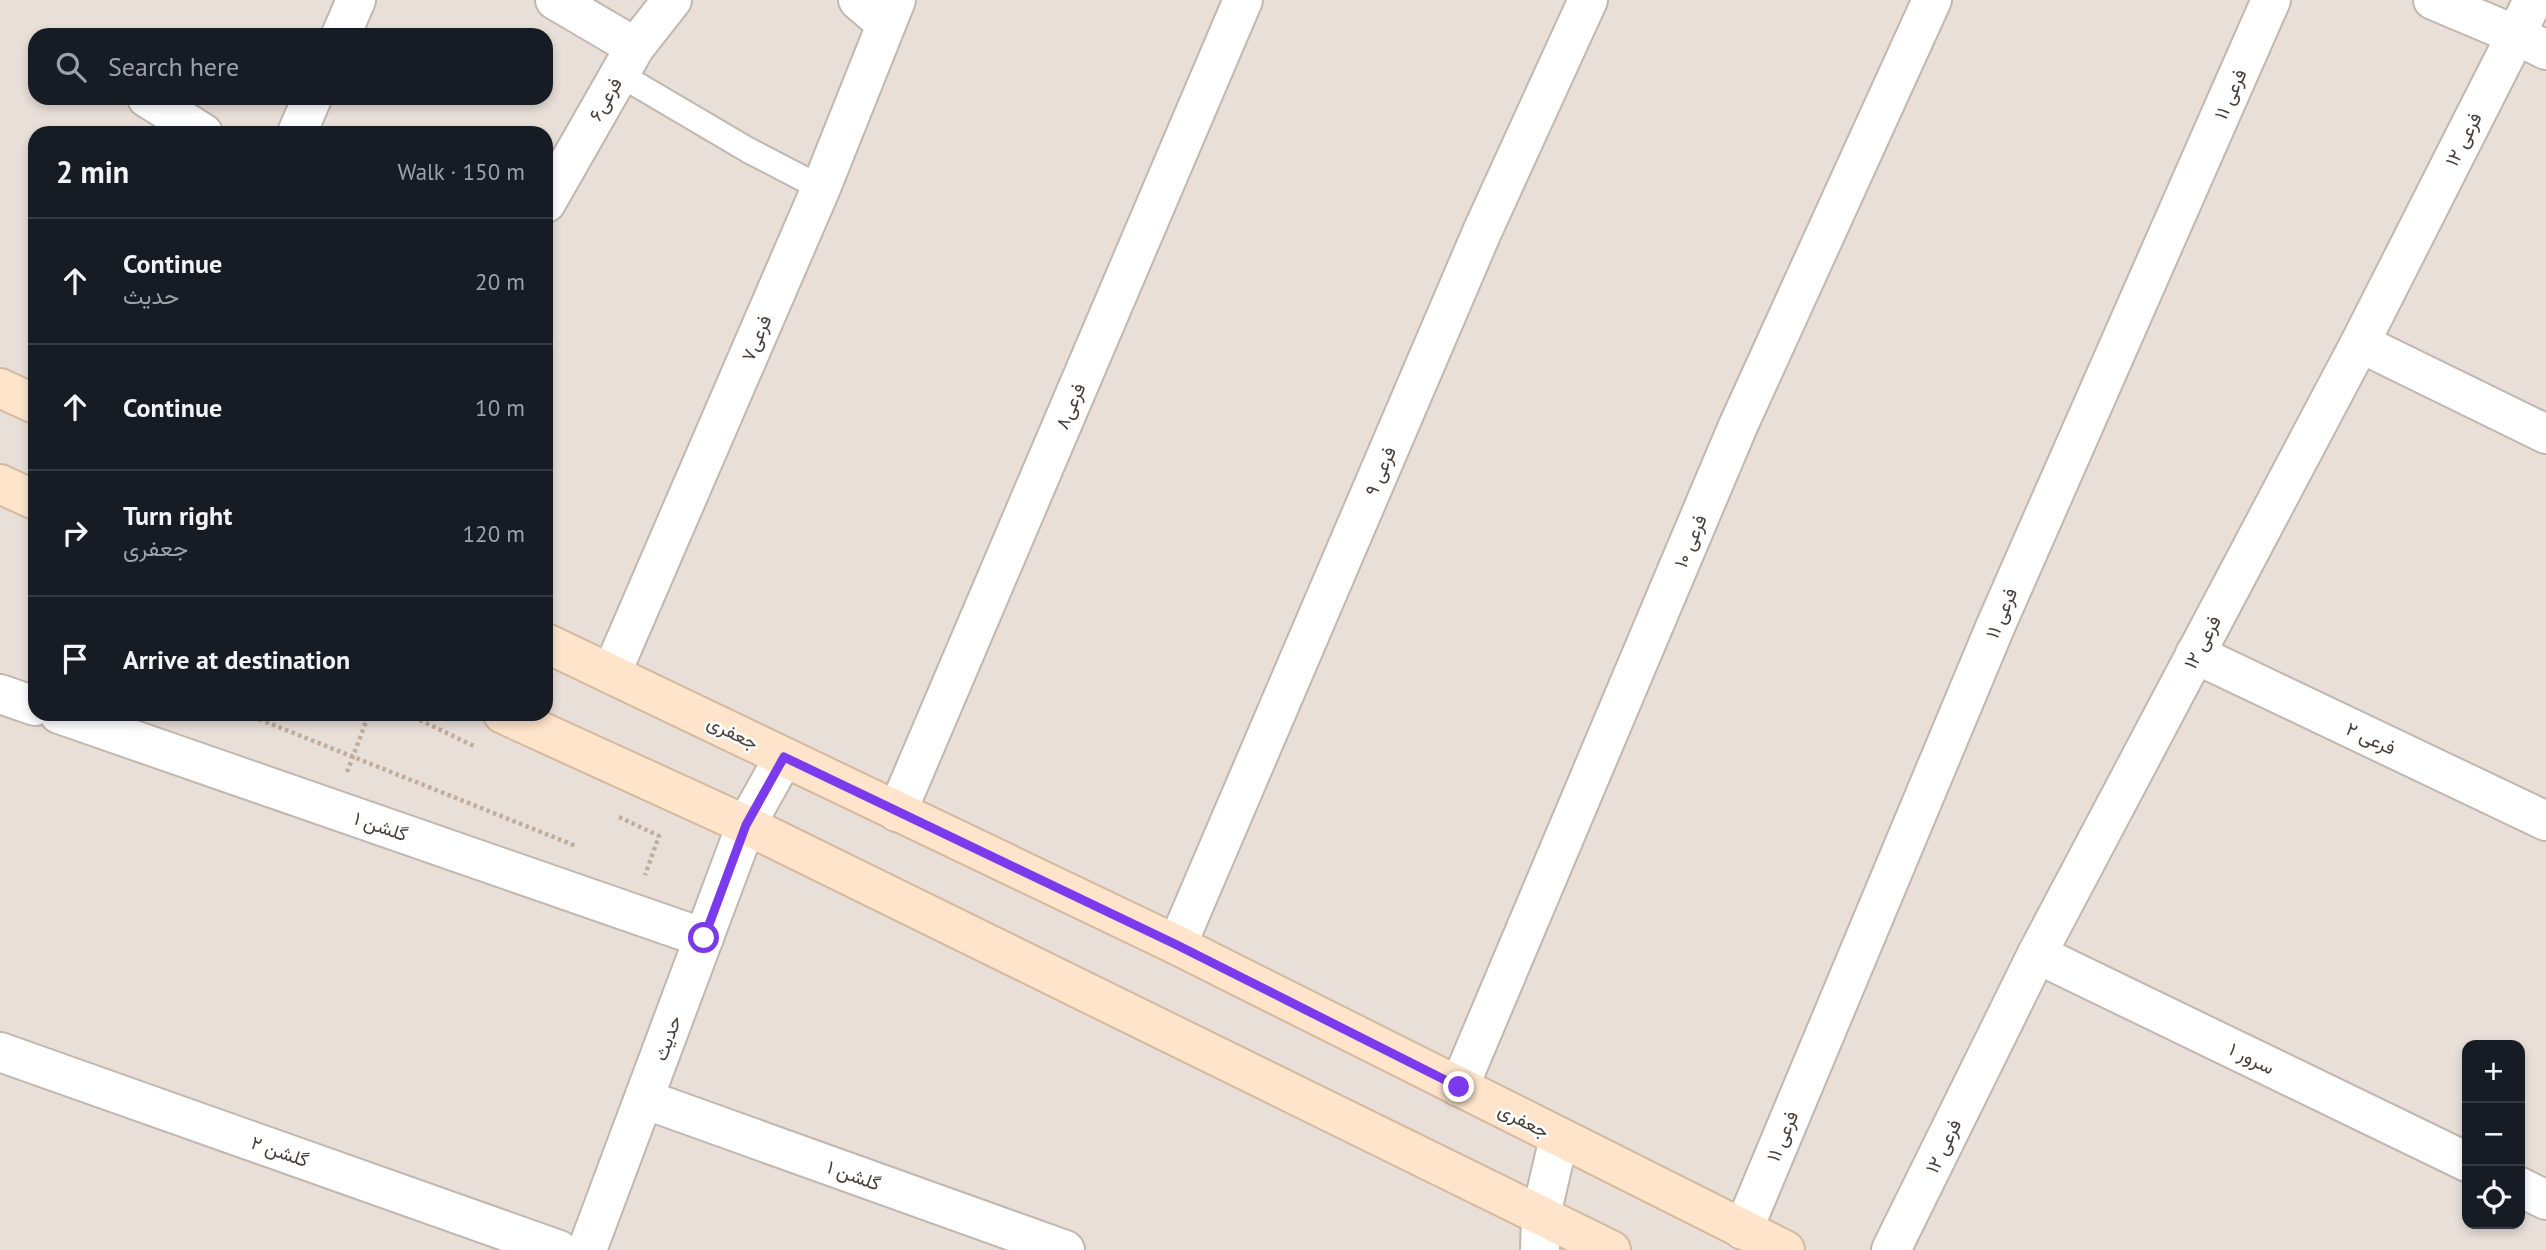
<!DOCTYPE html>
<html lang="en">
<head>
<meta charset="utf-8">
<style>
	:root { --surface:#171b24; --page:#20242c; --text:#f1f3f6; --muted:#9ea1a6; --line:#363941 }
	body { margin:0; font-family:"PT Sans",Vazirmatn,sans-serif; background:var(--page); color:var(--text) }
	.controls { position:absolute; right:21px; bottom:21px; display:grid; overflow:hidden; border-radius:14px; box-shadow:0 4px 10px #0003 }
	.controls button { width:63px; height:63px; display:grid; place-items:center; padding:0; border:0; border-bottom:2px solid var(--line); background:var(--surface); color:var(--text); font:35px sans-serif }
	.stop { position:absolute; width:21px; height:21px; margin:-16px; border:5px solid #7c3aed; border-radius:50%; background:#fff }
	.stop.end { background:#7c3aed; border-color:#fff; box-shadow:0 2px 7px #0008 }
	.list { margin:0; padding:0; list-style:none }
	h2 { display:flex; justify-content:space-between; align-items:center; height:91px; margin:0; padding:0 28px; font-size:30px }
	h2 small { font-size:23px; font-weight:400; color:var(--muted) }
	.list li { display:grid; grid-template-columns:46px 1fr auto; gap:21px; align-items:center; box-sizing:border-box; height:126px; padding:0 28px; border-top:2px solid var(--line) }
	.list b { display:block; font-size:26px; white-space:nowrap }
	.list p { margin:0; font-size:23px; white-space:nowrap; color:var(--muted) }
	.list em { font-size:23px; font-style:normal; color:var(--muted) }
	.icon { flex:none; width:38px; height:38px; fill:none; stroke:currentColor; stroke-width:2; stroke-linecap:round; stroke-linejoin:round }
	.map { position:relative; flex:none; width:2546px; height:1250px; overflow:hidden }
	.search { position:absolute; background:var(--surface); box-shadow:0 4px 10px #0003; left:28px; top:28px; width:525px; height:77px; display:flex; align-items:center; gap:18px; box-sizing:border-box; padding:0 24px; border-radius:21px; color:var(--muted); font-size:26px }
	.panel { position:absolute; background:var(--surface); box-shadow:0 4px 10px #0003; left:28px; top:126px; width:525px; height:595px; border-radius:21px }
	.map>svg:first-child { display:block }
	.residential { fill:#e8dfd8; fill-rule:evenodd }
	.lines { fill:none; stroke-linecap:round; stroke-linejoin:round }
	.service-casing { stroke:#c2b7af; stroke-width:28 }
	.minor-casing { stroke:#c2b7af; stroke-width:42 }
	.tertiary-casing { stroke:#c2b7af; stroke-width:42 }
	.secondary-casing { stroke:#d5b89d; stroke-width:42 }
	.path { stroke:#c1ac9e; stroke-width:4.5; stroke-dasharray:3.5 3.5; stroke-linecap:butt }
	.service { stroke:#fff; stroke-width:24 }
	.minor { stroke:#fff; stroke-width:38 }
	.tertiary { stroke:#fff; stroke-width:38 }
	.secondary { stroke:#fde4cb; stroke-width:38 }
	.route { stroke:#7c3aed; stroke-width:9 }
	.labels { text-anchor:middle; stroke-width:5; stroke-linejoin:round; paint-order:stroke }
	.street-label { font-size:19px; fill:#483e38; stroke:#fff }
</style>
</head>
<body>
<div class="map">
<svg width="2546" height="1250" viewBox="0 0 2546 1250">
	<rect width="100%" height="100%" fill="#f4eeea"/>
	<path class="residential" d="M 0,0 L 2546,0 L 2546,1250 L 0,1250 ZM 35,35 L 546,35 L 546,98 L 35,98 ZM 35,133 L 546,133 L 546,714 L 35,714 ZM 2467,1045 L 2520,1045 L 2520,1224 L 2467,1224 Z"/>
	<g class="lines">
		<defs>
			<polyline id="service" points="619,74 748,150 821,188"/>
			<g id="minor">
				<polyline points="555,0 635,47"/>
				<polyline points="858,0 886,24"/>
				<polyline points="2433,0 2516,35 2533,0"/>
				<polyline points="341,35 356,0"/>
				<polyline points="147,98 203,133"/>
				<polyline points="297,133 312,98"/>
				<polyline points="546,203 635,47 672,0"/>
				<polyline points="2360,343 2546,434"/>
				<polyline points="2195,654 2546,821"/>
				<polyline points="611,674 821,188 896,0"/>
				<polyline points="0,694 35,706"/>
				<polyline points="59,714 704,938"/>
				<polyline points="897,812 1243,0"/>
				<polyline points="1177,945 1482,232 1588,0"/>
				<polyline points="2037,954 2467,1162"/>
				<polyline points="0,1052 559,1250"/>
				<polyline points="1459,1087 1738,426 1932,0"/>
				<polyline points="644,1099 1065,1250"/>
				<polyline points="2520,1187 2546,1200"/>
				<polyline points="1743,1230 1996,625 2271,0"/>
				<polyline points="587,1250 746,825 784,757"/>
				<polyline points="1891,1250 2037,954 2360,343 2516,35 2546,50"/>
			</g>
			<polyline id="tertiary" points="1540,1250 1541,1215 1559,1138"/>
			<g id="secondary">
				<polyline points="0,388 35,404"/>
				<polyline points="0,484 35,500"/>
				<polyline points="546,643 1177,945 1785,1250"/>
				<polyline points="503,714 746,825 1611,1250"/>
			</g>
		</defs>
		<use href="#service" class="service-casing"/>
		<use href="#minor" class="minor-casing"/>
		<use href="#tertiary" class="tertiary-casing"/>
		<use href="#secondary" class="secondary-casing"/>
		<g class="path">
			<polyline points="246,714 576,846"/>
			<polyline points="407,714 476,747"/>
			<polyline points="347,772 369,714"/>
			<polyline points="619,817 659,836 645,875"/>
		</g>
		<use href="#service" class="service"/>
		<use href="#minor" class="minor"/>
		<use href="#tertiary" class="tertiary"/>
		<use href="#secondary" class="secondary"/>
	</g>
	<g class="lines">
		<polyline class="route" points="704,938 746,825 784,757 1177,945 1459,1087"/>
	</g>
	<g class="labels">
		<g class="street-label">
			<text transform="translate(2230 94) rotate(-66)" y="7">فرعی ۱۱</text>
			<text transform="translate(605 99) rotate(-60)" y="7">فرعی۶</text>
			<text transform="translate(2463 139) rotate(-63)" y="7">فرعی ۱۲</text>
			<text transform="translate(756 338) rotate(-67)" y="7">فرعی۷</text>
			<text transform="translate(1070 406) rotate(-67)" y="7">فرعی۸</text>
			<text transform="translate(1380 471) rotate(-67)" y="7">فرعی ۹</text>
			<text transform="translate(1690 541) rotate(-67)" y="7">فرعی ۱۰</text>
			<text transform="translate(2001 613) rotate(-67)" y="7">فرعی ۱۱</text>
			<text transform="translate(2202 642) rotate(-62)" y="7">فرعی ۱۲</text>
			<text transform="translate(733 732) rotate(26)" y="7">جعفری</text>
			<text transform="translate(2371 738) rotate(25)" y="7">فرعی ۲</text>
			<text transform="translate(381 826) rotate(19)" y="7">گلشن ۱</text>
			<text transform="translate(667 1038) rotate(-70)" y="7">حدیث</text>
			<text transform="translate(2252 1058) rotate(26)" y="7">سرور ۱</text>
			<text transform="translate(1524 1120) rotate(27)" y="7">جعفری</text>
			<text transform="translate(1782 1136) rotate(-67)" y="7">فرعی ۱۱</text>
			<text transform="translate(1943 1146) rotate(-64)" y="7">فرعی ۱۲</text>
			<text transform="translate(280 1151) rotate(19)" y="7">گلشن ۲</text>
			<text transform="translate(854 1175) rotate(20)" y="7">گلشن ۱</text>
		</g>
	</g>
</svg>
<div class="controls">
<button>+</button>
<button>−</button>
<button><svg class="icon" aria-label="locate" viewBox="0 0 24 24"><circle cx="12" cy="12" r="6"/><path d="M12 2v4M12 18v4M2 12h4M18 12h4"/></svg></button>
</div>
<div class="stop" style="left:704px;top:938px"></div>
<div class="stop end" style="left:1459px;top:1087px"></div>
<div class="search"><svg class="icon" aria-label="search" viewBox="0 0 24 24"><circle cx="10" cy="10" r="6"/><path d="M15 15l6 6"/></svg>Search here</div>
<section class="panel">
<h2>2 min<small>Walk · 150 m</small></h2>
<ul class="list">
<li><svg class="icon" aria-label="ahead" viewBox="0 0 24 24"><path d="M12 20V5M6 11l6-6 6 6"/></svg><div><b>Continue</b><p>حدیث</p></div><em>20 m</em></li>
<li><svg class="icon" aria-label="ahead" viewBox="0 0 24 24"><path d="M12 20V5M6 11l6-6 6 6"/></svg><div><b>Continue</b></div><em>10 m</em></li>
<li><svg class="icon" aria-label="right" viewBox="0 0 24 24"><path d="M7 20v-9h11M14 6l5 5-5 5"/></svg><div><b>Turn right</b><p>جعفری</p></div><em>120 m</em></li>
<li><svg class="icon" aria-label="arrive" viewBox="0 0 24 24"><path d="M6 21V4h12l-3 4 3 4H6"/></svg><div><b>Arrive at destination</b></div></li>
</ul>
</section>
</div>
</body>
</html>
